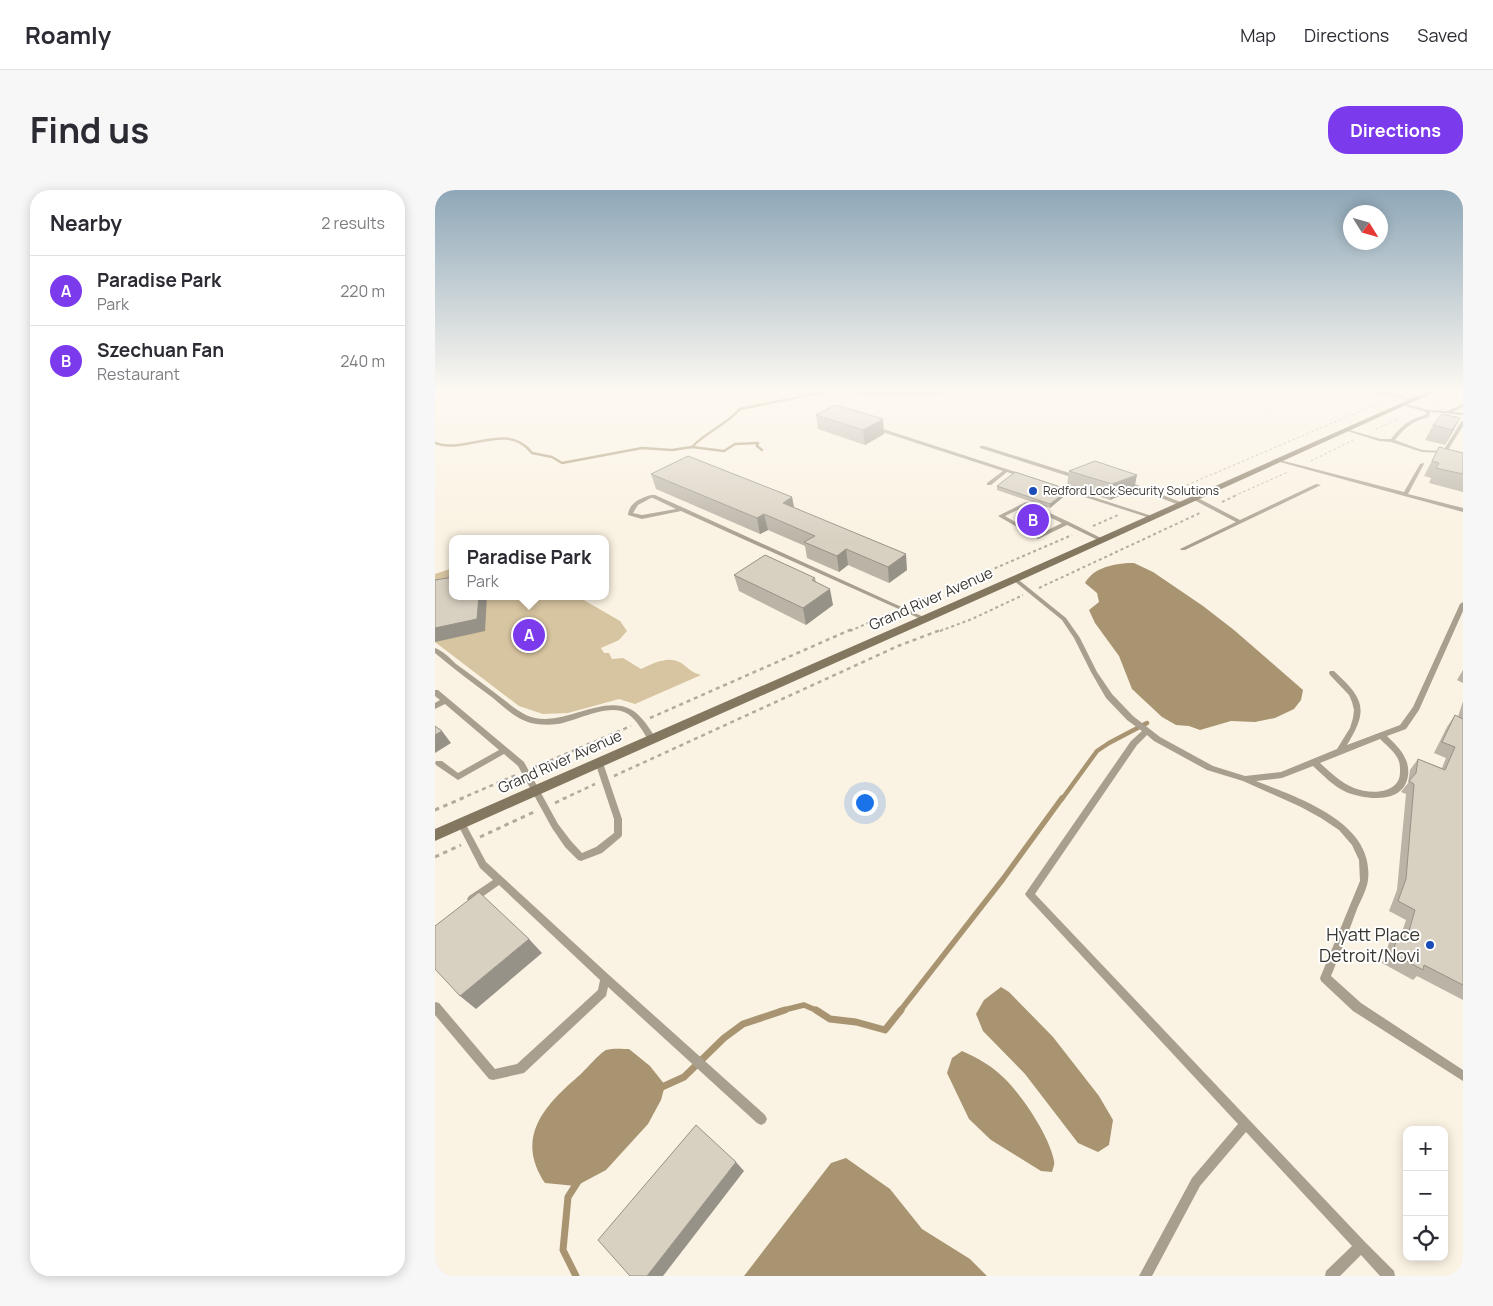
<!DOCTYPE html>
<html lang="en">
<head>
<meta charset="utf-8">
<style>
	:root { --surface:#fff; --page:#f7f7f7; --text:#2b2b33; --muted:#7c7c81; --line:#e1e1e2; --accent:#7c3aed }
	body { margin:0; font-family:Manrope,sans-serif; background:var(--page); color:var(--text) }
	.controls { position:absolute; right:15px; bottom:15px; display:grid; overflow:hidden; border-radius:10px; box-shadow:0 2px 12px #0003 }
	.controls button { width:45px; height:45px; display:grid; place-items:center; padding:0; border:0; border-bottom:1px solid var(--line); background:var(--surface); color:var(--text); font:25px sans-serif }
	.compass { position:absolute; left:908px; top:15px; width:45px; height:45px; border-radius:50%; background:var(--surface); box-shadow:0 2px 12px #0003; rotate:127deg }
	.you { position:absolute; left:429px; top:612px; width:18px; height:18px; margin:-12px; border:4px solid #fff; border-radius:50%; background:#1a73e8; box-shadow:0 0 0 8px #1a73e833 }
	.badge { display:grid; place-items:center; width:32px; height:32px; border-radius:50%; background:var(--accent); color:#fff; font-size:16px; font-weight:700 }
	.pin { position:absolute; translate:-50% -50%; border:2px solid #fff; box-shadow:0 1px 5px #0006 }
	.popup { position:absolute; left:14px; top:345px; width:160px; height:65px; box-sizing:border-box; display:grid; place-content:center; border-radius:10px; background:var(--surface); filter:drop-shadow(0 1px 4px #0005); font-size:16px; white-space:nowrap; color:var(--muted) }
	.popup b { font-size:19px; color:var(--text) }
	.popup::after { content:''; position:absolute; left:50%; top:100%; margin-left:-10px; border:10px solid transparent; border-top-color:var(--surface) }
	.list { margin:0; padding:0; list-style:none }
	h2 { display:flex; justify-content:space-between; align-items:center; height:65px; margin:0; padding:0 20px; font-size:21px }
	h2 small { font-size:16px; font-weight:400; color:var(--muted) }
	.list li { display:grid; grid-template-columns:32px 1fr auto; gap:15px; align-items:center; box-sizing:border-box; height:70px; padding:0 20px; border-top:1px solid var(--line) }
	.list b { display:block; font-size:19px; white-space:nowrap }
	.list p { margin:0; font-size:16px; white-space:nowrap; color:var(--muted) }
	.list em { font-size:16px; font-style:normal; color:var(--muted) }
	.icon { flex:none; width:28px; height:28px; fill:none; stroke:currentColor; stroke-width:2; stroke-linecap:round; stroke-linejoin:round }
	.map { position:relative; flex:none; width:1028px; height:1086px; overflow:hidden; border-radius:20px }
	header { display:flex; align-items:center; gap:30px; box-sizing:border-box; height:70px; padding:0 25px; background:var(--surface); border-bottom:1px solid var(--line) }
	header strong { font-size:24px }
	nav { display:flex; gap:28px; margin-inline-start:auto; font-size:18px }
	.intro { display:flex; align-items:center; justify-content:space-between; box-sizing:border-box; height:120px; padding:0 30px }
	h1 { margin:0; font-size:35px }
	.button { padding:12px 22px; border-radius:20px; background:var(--accent); color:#fff; font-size:18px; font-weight:700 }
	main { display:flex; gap:30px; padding:0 30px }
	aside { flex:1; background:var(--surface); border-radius:20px; box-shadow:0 2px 12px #0003 }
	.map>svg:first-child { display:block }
	.green { fill:#d7c4a0 }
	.water { fill:#a89471 }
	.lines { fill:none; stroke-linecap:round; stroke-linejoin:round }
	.stream-far3 { stroke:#a89471; stroke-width:2.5 }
	.stream-far2 { stroke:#a89471; stroke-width:4.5 }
	.stream-far1 { stroke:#a89471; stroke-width:5.5 }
	.stream { stroke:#a89471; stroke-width:7 }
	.path-far3 { stroke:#b1aa9e; stroke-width:1; stroke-dasharray:2.5 2.5; stroke-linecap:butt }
	.path-far2 { stroke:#b1aa9e; stroke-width:2; stroke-dasharray:3 3; stroke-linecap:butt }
	.path-far1 { stroke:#b1aa9e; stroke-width:2.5; stroke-dasharray:4 4; stroke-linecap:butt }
	.path { stroke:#b1aa9e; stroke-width:3; stroke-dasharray:4.5 4.5; stroke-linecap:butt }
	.lane { fill:#a89f8f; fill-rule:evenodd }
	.secondary { fill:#847760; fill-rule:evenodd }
	.wall { fill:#bab3a6 }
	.shaded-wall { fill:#979287 }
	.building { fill:#d8d0c1; stroke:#979287 }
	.poi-dot { fill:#1a4db9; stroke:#fff; stroke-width:2 }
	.labels { text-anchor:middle; stroke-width:4; stroke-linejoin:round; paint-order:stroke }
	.far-poi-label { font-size:12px; fill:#3a3630; stroke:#fff; text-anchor:start }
	.street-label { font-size:15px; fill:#3a3630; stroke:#fff }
	.near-poi-label { font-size:18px; fill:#3a3630; stroke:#fff; text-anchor:end }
</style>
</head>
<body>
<header>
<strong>Roamly</strong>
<nav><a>Map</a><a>Directions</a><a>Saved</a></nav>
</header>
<div class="intro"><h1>Find us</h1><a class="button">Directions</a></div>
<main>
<aside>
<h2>Nearby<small>2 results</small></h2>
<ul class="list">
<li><span class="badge">A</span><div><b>Paradise Park</b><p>Park</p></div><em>220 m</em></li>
<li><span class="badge">B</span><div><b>Szechuan Fan</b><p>Restaurant</p></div><em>240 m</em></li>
</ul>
</aside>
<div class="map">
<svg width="1028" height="1086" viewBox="0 0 1028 1086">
	<rect width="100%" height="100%" fill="#faf2e2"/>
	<g class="green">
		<polygon points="912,199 972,199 951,208"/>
		<path d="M 18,378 L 18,406 L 145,406 L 147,409 L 185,431 L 192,441 L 184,450 L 166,458 L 169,463 L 174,463 L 177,469 L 188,468 L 206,479 C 220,473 235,464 249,475 C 255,480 258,483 266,485 L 200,514 L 184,509 L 133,523 L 108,524 L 84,516 L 0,452 L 0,384 Z"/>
	</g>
	<g class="water">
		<polygon points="418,199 530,199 499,205 423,204 417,201"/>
		<path d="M 692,373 L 699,373 L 718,382 L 768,416 L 799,440 L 868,500 L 866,510 L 859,519 L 840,528 L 820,532 L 796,531 L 765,540 L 754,536 L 741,535 L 727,527 L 697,499 L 684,466 L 660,433 L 654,420 L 664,412 L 662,403 L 650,393 C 659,378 675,375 692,373 Z"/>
		<polygon points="566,797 574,802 618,847 664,906 678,930 674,955 663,962 643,953 590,884 548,841 541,824 549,810"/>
		<path d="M 194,859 L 215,876 L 230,895 L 226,910 L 213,934 L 171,980 L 141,996 L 110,993 C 79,946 111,914 146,884 C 152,878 165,863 171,860 C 178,858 188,859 194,859 Z"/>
		<path d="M 527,861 C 543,868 557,876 569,888 C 587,905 615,947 619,971 C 620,974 618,978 617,982 L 606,981 L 556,950 L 534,929 L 512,883 L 517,868 Z"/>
		<polygon points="411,968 455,999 487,1039 535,1069 552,1086 309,1086 396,973"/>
	</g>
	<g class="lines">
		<g class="stream-far3">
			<path d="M 0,253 C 31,265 72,230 97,263 L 117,267 L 127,273 L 207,258 L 237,260 L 257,257 L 289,261 L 300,254 L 323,253 L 322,256 L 327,260"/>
			<path d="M 257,257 C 271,242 291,235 305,219 L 403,199"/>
		</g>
		<polyline class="stream-far2" points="627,609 662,561 674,553 712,533"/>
		<g class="stream-far1">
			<polyline points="345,821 369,815 383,821"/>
			<polyline points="465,821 568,689 627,608"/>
		</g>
		<g class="stream">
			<polyline points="381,820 395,829 421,832 450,840 466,820"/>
			<polyline points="227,897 249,887 289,848 308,834 350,820"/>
			<polyline points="141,1086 128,1060 133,1007 144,990"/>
		</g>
		<g class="path-far3">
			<polyline points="1000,212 1028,199"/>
			<polyline points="941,239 963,229"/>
			<polyline points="876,271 918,250"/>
			<polyline points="738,301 949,211"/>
			<polyline points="799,306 853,282"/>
		</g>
		<g class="path-far2">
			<polyline points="787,312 802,305"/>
			<polyline points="658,336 683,325"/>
			<polyline points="604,398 767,322"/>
			<polyline points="477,414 637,345"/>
			<polyline points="415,441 455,423"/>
			<polyline points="505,441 537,429 588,405"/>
		</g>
		<g class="path-far1">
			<polyline points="215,528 417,439"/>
			<polyline points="100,577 196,536"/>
			<polyline points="179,586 463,456 508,439"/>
			<polyline points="25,609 81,585"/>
			<polyline points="128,609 160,594"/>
		</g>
		<g class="path">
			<polyline points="120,613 130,608"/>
			<polyline points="0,620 28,608"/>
			<polyline points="45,647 101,621"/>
			<polyline points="0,667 26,655"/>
		</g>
		<g class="lane">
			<polygon points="930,199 936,199 979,210 977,211"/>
			<path d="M 967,213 L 993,220 L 1012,221 L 1028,214 L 1028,217 L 1018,222 L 1028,223 L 1028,225 L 995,222 L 994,227 C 978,231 969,238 960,250 L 987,260 L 1008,261 L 1026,232 L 1028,231 L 1028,236 L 1011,263 L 987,262 L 956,252 L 944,251 L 909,240 L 911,239 L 946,249 L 956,249 C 965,237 974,229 990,225 L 991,222 L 967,215 Z"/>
			<polygon points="438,237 442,237 720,327 715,328 572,282 556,295 552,295 552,293 568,281 438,239"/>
			<polygon points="545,256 549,256 644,286 642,287 636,287 545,258"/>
			<polygon points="841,269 969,302 985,274 989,273 989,274 973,304 1028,318 1028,322 841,271"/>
			<polygon points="692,291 748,313 749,314 744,315 690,294 689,293"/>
			<polygon points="881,294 886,295 750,360 746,360 745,359 801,332 757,309 757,307 761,307 805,330"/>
			<path d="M 216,305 L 220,305 L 249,318 L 493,429 L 490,431 L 488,430 L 246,321 L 207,329 L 193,325 C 194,313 205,308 216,305 ZM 216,308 L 218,308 L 241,319 L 207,325 L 198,323 L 203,315 Z"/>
			<path d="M 591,312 L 634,332 L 670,350 L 667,352 L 665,351 L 632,335 L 603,349 L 563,326 ZM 591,316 L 627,333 L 603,345 L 570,326 Z"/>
			<path d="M 580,387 L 631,428 L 645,448 L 662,482 L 677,504 L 698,526 L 725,547 L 778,576 L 810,586 L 846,582 L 902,559 L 915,538 L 918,528 L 919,520 L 917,512 L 914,505 L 895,485 L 894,483 L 895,481 L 899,481 C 929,509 934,519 912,555 L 965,535 L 978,517 L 1025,414 L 1028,412 L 1028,421 L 984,520 L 971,539 L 952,546 C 959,553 967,560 971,570 C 974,577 974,586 971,593 C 962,614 928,609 911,602 C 898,596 888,585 878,576 L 847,588 L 821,591 C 863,608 940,632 933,690 C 932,699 926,710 922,719 C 914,741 905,764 896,786 L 926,813 L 1028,880 L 1028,891 L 918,821 L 886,791 L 885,788 L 925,691 L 924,670 L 917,655 L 904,640 L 886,628 L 866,617 L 808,591 L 772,580 L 719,551 L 712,545 L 702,555 L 600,704 L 930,1052 L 959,1081 L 960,1086 L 945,1086 L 926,1065 L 905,1086 L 890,1086 L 891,1081 L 917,1056 L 811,942 L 765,996 L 717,1086 L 704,1086 L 757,988 L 803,934 L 592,707 L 590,704 L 696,551 L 707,541 L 692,530 L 671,508 L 656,482 L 639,448 L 627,430 L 578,390 L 577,389 ZM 945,549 C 951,555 959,561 963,569 C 965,573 965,577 965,581 C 966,604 936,605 919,598 C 906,593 895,582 885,573 Z"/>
			<path d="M 0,458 C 8,461 15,468 21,474 C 36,485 50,495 64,506 C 75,514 86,525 100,528 C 132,535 168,504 197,520 C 207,526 215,539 221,549 L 217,552 L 214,551 C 208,542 202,530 193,524 C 175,512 142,531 123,534 C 114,535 105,535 96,533 C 81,529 69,517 58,508 C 38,493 19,479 0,463 Z"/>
			<polygon points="0,500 3,500 89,572 123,634 136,651 147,663 161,657 179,643 179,629 160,572 161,570 167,570 187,629 187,645 186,647 167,663 146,671 143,670 130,657 117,638 83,576 69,564 23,590 1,575 0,573 1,571 7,571 23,583 64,560 10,514 0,519 0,513 5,510 0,506"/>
			<polygon points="26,630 29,631 51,672 174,785 330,925 332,929 330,933 326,935 322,933 173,797 171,806 89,883 58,890 54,889 0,825 0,812 4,813 60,879 82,874 163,800 165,790 64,695 40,712 37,713 34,712 32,709 34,706 58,690 45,678 22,633 23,631"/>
		</g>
		<polygon class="secondary" points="998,199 1006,199 584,391 0,651 0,639 576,387"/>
	</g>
	<g class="wall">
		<polygon points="381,225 449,244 430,255 383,239"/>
		<polygon points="1025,228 1010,255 990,250 998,235"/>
		<polygon points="1004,257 1028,263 1028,302 994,293 996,288 989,286"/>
		<polygon points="634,281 699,300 675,310 632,296"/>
		<polygon points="216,284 357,307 359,317 472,380 454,393 413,375 404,382 372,368 370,356 333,340 325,344 221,299"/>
		<polygon points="562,296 634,300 633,303 615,318 562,300"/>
		<polygon points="299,385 380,388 381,392 398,415 371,435 304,401"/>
		<polygon points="1028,480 1028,493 1022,490"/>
		<polygon points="1028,511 1028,810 982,786 978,790 947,773 954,753 964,744 966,745 971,730 954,721 962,700 971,604 966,602 973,593 975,580 983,569 1007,578 1011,568 999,563 1012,537 1020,525 1023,527"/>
	</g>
	<g class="shaded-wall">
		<polygon points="1025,228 1017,243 1010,255 1017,240"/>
		<polygon points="448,229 449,244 430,255 428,240"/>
		<polygon points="702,285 699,300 675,310 677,294"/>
		<polygon points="634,300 633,303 615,318 615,314"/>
		<polygon points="357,307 360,323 348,313"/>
		<polygon points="329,324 333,340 325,344 322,328"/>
		<polygon points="411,359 413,375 404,382 402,366"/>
		<polygon points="471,364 472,380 454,393 453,377"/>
		<polygon points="395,399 398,415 371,435 368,418"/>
		<polygon points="44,406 52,406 50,441 0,452 0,438"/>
		<polygon points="7,541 16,553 0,563 0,545"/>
		<polygon points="94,749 107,763 41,819 25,806"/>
		<polygon points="301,972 309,981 228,1086 212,1086"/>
	</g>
	<g class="building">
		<polygon points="401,215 448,229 428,240 381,225"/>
		<polygon points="1007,224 1025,228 1017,240 998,235"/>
		<polygon points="1004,257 1028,263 1028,284 1001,278 1004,273 997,271"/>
		<polygon points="253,266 357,307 348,313 471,364 453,377 411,359 402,366 369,352 380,346 329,324 322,328 216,284"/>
		<polygon points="660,271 702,285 677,294 634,281"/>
		<polygon points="580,282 634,300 615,314 562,296"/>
		<polygon points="330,365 380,388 377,390 395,399 368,418 299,385"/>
		<polygon points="18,387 18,406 44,406 42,429 0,438 0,390"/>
		<polygon points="1020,525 1028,529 1028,795 989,775 988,780 957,763 964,744 972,748 980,720 963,711 971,689 979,594 974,591 981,583 983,569 1010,580 1020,557 1007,552"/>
		<polygon points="0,536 7,541 0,545"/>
		<polygon points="44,702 94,749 25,806 0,779 0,736"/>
		<polygon points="261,935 301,972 212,1086 195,1086 163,1050"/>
	</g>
	<linearGradient id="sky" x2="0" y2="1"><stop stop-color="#8ea7b8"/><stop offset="0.57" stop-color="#fdf9f2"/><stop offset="1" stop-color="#fdf9f2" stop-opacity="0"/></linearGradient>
	<rect width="1028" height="351" fill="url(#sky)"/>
	<g class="poi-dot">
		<circle cx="598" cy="301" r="5"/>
		<circle cx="995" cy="755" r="5"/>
	</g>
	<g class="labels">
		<g class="far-poi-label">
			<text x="608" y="305">Redford Lock Security Solutions</text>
		</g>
		<g class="street-label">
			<text transform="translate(496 409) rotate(-24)" y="5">Grand River Avenue</text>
			<text transform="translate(125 572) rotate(-24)" y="5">Grand River Avenue</text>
		</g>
		<g class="near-poi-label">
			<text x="985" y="751">Hyatt Place<tspan x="985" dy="21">Detroit/Novi</tspan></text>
		</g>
	</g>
</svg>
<div class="controls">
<button>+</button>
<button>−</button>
<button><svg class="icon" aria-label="locate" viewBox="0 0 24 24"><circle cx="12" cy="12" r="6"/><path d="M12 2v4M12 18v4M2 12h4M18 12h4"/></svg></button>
</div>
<svg class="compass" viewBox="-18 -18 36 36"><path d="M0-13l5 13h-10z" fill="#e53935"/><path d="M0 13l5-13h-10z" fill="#7c7c81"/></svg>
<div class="you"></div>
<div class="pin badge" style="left:94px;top:445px">A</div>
<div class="popup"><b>Paradise Park</b>Park</div>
<div class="pin badge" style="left:598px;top:330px">B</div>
</div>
</main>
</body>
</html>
